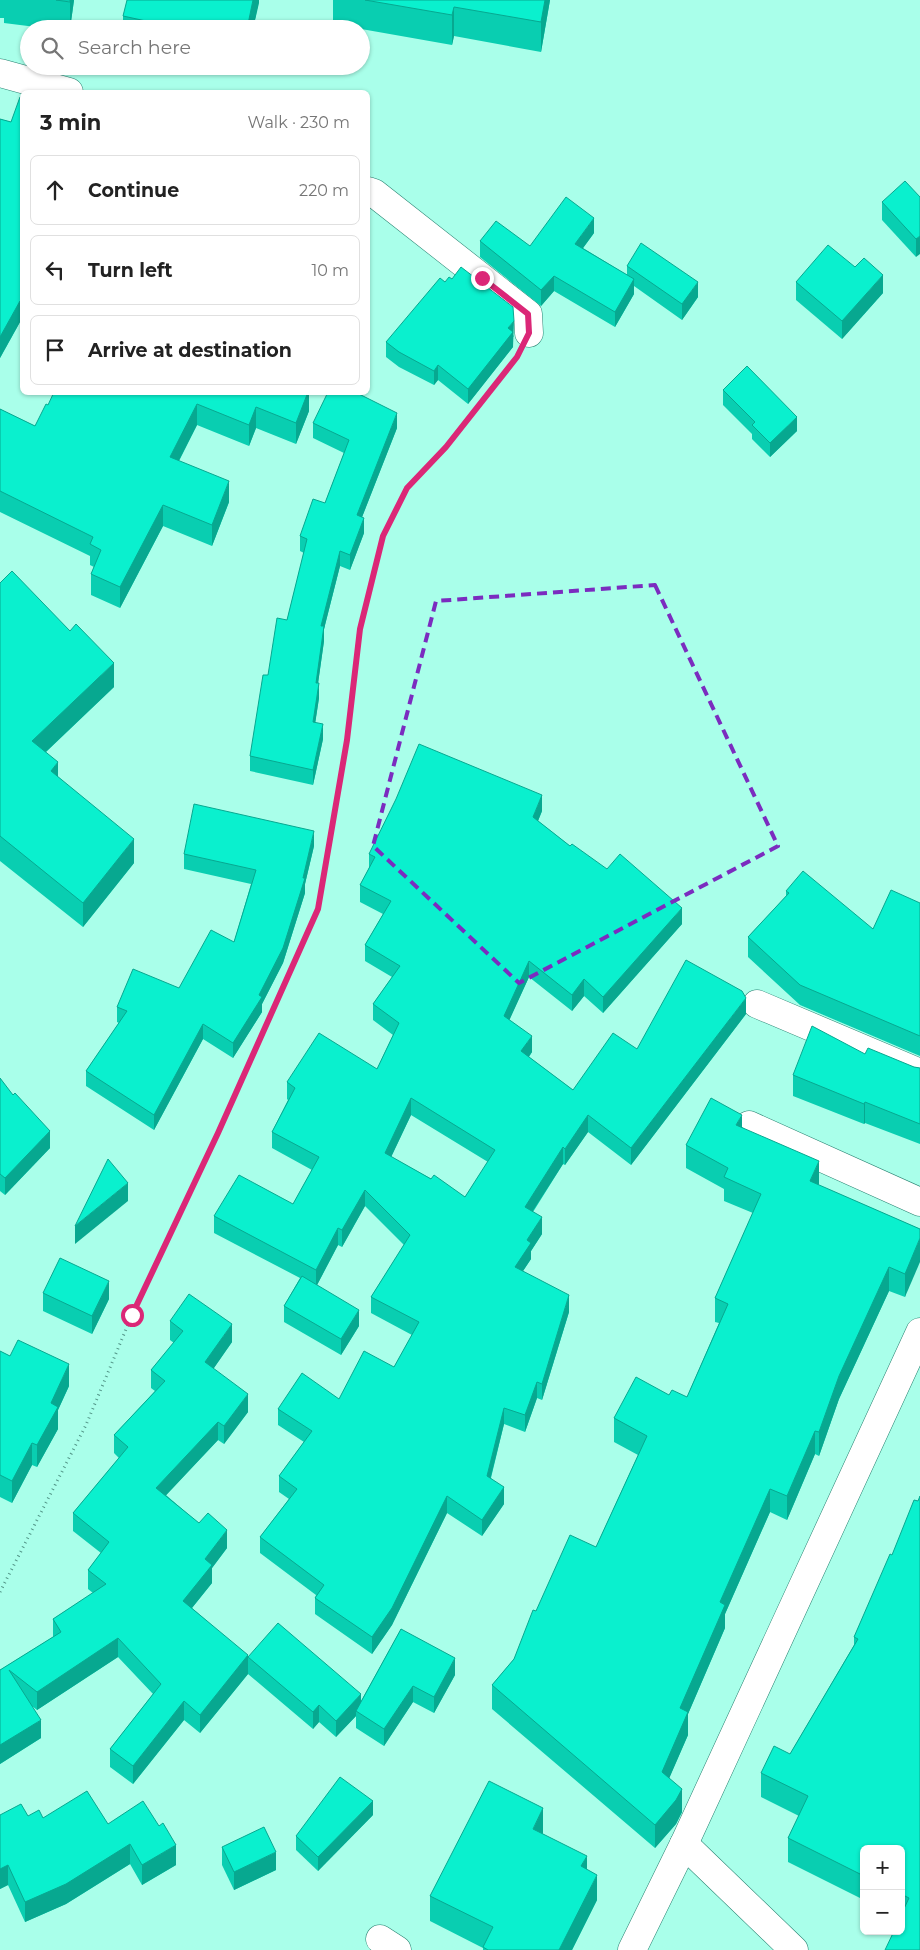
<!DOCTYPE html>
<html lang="en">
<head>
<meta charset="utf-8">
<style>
	:root { --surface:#fff; --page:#f2f2f2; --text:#222; --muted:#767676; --line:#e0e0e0 }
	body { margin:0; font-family:Montserrat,sans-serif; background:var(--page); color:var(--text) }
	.controls { position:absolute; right:15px; bottom:15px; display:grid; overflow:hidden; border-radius:8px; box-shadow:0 1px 4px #0004 }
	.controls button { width:45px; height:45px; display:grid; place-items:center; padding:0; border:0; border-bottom:1px solid var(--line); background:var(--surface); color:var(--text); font:25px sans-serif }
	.stop { position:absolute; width:15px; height:15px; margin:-11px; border:4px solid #db2777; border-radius:50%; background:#fff }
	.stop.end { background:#db2777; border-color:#fff; box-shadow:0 1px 5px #0008 }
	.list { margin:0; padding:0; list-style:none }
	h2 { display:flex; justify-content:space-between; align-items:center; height:65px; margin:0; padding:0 20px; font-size:21px }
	h2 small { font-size:16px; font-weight:400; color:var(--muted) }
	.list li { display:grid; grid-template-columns:32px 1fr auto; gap:15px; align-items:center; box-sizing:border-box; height:70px; margin:0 10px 10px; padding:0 10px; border:1px solid var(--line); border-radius:8px }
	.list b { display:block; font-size:19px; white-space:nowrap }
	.list em { font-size:16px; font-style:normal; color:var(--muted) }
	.icon { flex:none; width:28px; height:28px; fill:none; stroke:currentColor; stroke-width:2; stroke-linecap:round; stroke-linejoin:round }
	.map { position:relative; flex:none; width:920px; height:1950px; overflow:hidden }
	.search { position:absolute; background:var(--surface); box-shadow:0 1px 4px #0004; left:20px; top:20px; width:350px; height:55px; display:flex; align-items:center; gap:12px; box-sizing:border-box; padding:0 18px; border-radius:28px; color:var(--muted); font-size:19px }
	.panel { position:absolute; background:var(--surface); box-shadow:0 1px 4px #0004; left:20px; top:90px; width:350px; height:305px; border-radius:8px }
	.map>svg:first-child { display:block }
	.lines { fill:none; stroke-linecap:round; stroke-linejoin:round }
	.minor-casing { stroke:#288271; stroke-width:29 }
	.path { stroke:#529587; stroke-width:3; stroke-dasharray:1 4; stroke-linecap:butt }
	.minor { stroke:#fff; stroke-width:28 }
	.wall { fill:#09ceb1; fill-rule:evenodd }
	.shaded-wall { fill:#07a890 }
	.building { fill:#0af0ce; stroke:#07a890; fill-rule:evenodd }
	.route { stroke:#db2777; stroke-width:6 }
	.marked { fill:none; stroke:#7b2cbf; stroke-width:4; stroke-dasharray:10 6; stroke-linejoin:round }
</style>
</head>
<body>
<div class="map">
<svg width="920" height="1950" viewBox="0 0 920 1950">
	<rect width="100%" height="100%" fill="#a9ffea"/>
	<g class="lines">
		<defs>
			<g id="minor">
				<polyline points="0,73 69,92"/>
				<polyline points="368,191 374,193 528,314 529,333"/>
				<polyline points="757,1004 920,1073"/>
				<polyline points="749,1125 920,1202"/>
				<polyline points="684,1844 794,1950"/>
				<polyline points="380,1939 397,1950"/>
				<polyline points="632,1950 684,1844 920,1332"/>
			</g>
		</defs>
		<use href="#minor" class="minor-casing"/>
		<polyline class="path" points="0,1592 86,1425 132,1315 219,1133 318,909 347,740 359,629 383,537 407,488 446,447 514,360"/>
		<use href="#minor" class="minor"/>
	</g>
	<g class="wall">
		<polygon points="0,0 74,0 70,29 52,29 4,23 4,18 0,18"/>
		<polygon points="259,0 253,29 123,29 123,16"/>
		<polygon points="333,0 550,0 541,52 454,36 452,45 333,24"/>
		<polygon points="153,66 172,66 171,70"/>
		<polygon points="177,66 209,66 207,73"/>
		<polygon points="216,66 246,66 244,72"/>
		<polygon points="22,98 22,323 20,322 0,358 0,119 11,122"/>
		<polygon points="920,197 916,257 882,220 882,202"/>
		<polygon points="594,233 583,248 627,275 627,266 698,297 682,320 634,286 634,294 615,327 554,291 541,306 480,257 480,241 530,246"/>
		<polygon points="445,282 514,336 513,337 513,347 468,404 438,380 434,385 399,367 386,357 386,342"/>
		<polygon points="796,282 883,293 842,339 796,300"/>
		<polygon points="723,390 797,431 770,457 752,439 752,434 723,405"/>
		<polygon points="309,392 309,411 296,444 256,428 249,446 197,425 179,461 229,502 212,546 163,526 120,608 91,595 91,574 94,567 90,565 90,556 0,512 0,409 35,426 48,405"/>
		<polygon points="313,423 397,428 362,517 364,533 350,570 340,566 324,629 324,641 318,683 319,698 315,723 323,739 313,785 250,771 250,756 268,675 287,620 304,553 300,551 300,536 325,503 344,453 313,438"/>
		<polygon points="0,583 114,687 46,752 58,777 134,863 83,927 0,861"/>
		<path d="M 542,811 L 538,821 L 570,846 L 682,924 L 603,1013 L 584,996 L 572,1011 L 529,977 L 509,1020 L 532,1052 L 529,1057 L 573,1090 L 637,1049 L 746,1014 L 631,1165 L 588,1132 L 565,1165 L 563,1164 L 533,1212 L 542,1234 L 531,1251 L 531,1259 L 523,1271 L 569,1312 L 542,1400 L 537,1398 L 525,1432 L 504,1424 L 491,1478 L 504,1504 L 482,1536 L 447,1513 L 392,1625 L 372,1654 L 315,1614 L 315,1598 L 316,1595 L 260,1553 L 260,1537 L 289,1499 L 279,1492 L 279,1476 L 304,1442 L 278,1425 L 278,1409 L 339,1399 L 394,1367 L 412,1335 L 371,1313 L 371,1297 L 404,1245 L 365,1206 L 342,1247 L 338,1245 L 317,1285 L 359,1326 L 341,1355 L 284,1322 L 284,1306 L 300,1278 L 214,1233 L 214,1216 L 293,1204 L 312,1170 L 272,1148 L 272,1132 L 288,1100 L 287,1099 L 287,1082 L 377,1069 L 393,1035 L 373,1020 L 373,1004 L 392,977 L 365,961 L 365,945 L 383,914 L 360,902 L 360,885 L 369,868 L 369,854 ZM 411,1115 L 488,1162 L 465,1197 L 391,1157 Z"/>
		<polygon points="314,846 305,884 305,893 283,963 262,1004 262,1012 233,1058 203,1039 154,1130 86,1086 86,1071 119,1023 117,1022 117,1007 179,988 234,942 251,884 184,869 184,854"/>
		<polygon points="786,891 873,929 920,903 920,1056 800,1005 748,957 748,937 786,896"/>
		<polygon points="865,1054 914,1067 920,1068 920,1144 865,1123 864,1124 793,1096 793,1075"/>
		<polygon points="0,1078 50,1148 5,1195 0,1191"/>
		<polygon points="742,1127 819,1184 818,1185 920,1229 905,1297 889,1291 839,1399 819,1456 815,1454 787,1520 770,1512 725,1614 725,1628 688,1714 688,1735 669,1778 682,1812 676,1824 655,1848 492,1709 492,1685 514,1659 536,1611 596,1547 638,1455 614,1442 614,1418 669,1395 687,1397 719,1323 715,1322 715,1298 753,1213 724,1201 724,1189 686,1168 686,1145"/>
		<polygon points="43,1293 109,1299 92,1334 43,1311"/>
		<polygon points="170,1321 232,1342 213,1369 248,1412 224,1444 218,1440 166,1495 227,1548 212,1568 212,1583 192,1608 248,1657 361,1701 401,1629 455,1675 434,1713 413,1702 384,1746 356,1728 356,1716 336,1737 319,1722 313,1729 248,1674 200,1733 184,1720 133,1784 110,1767 110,1749 153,1694 118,1657 37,1710 32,1706 41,1738 0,1764 0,1670 53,1637 53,1619 93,1593 88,1589 88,1570 101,1553 73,1531 73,1513 119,1458 114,1453 114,1435 155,1391 151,1388 151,1370 174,1343 170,1340"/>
		<polygon points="0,1351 69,1386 58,1410 58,1429 37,1467 32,1465 12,1503 0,1497"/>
		<polygon points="892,1555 920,1950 901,1931 901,1849 864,1849 864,1900 788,1862 788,1838 799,1816 761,1797 761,1773 790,1754 854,1645 854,1637"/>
		<polygon points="0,1815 28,1816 43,1818 108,1824 176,1865 142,1885 130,1864 66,1904 25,1922 8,1885 0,1889"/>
		<polygon points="373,1815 318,1871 296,1850 296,1836"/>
		<polygon points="543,1833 543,1834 587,1869 597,1900 572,1950 483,1950 483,1948 430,1921 430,1896"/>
		<polygon points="222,1847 276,1870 234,1890 222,1865"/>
	</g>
	<g class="shaded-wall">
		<polygon points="70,0 74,0 70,29"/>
		<polygon points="253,0 259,0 259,3 253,29 247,29"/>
		<polygon points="545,0 550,0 541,52 541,22"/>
		<polygon points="454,7 454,36 452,45 452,15"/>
		<polygon points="594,218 594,233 575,259 575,244"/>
		<polygon points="920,236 920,254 916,257 916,239"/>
		<polygon points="883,275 883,293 842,339 842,321"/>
		<polygon points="554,276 554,291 541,306 541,290"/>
		<polygon points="634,279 634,294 615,327 615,312"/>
		<polygon points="698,282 698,297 682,320 682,304"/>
		<polygon points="20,301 20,322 0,358 0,337"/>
		<polygon points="514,321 513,347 468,404 468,389 508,328"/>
		<polygon points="438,365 438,380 434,385 434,371"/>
		<polygon points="308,392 309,392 309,411 296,444 296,423"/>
		<polygon points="197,404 197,425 170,478 170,457"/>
		<polygon points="256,407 256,428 249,446 249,425"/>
		<polygon points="397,413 397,428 357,530 357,515"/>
		<polygon points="797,417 797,431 770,457 770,443"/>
		<polygon points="229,481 229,502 212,546 212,525"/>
		<polygon points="163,505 163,526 120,608 120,587"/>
		<polygon points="364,518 364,533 350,570 350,555"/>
		<polygon points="340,551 340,566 324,629 324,641 316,698 316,683 321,626"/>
		<polygon points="114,663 114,687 32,765 32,741"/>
		<polygon points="319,683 319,698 313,738 313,722"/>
		<polygon points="323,724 323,739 313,785 313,770"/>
		<polygon points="58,762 58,787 51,771"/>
		<polygon points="542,795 542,811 533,833 533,817"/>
		<polygon points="314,831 314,846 305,884 305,893 283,963 262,1004 262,1012 233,1058 233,1043 303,878"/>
		<polygon points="134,839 134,863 83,927 83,903"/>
		<polygon points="682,908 682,924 603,1013 603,997"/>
		<polygon points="529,961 529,977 504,1032 504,1016"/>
		<polygon points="584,979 584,996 572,1011 572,995"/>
		<polygon points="746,998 746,1014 631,1165 631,1148"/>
		<polygon points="203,1024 203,1039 154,1130 154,1115"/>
		<polygon points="532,1036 532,1052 521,1067 521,1051"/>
		<polygon points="411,1098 411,1115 385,1170 385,1153"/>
		<polygon points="865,1102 865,1123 864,1124 864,1104"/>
		<polygon points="588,1115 588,1132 565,1165 565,1149"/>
		<polygon points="742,1115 742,1138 736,1125"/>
		<polygon points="50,1131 50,1148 5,1195 5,1178"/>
		<polygon points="563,1147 563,1164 525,1223 525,1207"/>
		<polygon points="819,1161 819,1184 810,1205 810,1181"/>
		<polygon points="128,1183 128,1201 75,1244 75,1226"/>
		<polygon points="365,1190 365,1206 342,1247 342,1230"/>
		<polygon points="542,1217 542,1234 531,1251 531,1259 515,1283 515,1267 527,1240"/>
		<polygon points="338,1228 338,1245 316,1287 316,1270"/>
		<polygon points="920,1238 920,1262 905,1297 905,1274"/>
		<polygon points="889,1267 889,1291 839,1399 819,1456 819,1432 839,1376"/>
		<polygon points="109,1281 109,1299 92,1334 92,1316"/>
		<polygon points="569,1295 569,1312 542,1400 542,1384"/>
		<polygon points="359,1310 359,1326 341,1355 341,1339"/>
		<polygon points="232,1324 232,1342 205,1381 205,1362"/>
		<polygon points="69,1364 69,1386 58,1410 58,1429 37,1467 37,1445 51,1403"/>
		<polygon points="537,1382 537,1398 525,1432 525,1415"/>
		<polygon points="248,1394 248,1412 224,1444 224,1426"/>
		<polygon points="504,1408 504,1424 487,1492 487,1476"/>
		<polygon points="218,1422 218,1440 156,1506 156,1488"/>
		<polygon points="815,1431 815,1454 787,1520 787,1496"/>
		<polygon points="32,1443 32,1465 12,1503 12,1481"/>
		<polygon points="504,1487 504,1504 482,1536 482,1520"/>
		<polygon points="770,1489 770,1512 725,1614 725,1628 688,1714 688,1735 662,1795 662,1772 680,1708 720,1602"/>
		<polygon points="447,1496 447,1513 392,1625 372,1654 372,1637"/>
		<polygon points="227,1530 227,1548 212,1568 212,1583 183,1619 183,1601 205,1559"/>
		<polygon points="118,1638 118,1657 37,1710 37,1692"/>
		<polygon points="248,1655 248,1674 200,1733 200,1715"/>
		<polygon points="455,1658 455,1675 434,1713 434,1697"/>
		<polygon points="413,1686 413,1702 384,1746 384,1729"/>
		<polygon points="361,1694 361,1710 356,1711 356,1716 336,1737 336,1721"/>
		<polygon points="184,1701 184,1720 133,1784 133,1766"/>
		<polygon points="319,1705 319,1722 313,1729 313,1712"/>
		<polygon points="41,1720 41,1738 0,1764 0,1745"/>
		<polygon points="682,1789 682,1812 676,1824 655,1848 655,1825"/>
		<polygon points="373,1801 373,1815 318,1871 318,1857"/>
		<polygon points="543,1808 543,1833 533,1854 533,1829"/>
		<polygon points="130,1844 130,1864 66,1904 25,1922 25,1902"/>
		<polygon points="176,1845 176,1865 142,1885 142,1865"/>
		<polygon points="276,1852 276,1870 234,1890 234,1872"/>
		<polygon points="587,1856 587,1882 581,1866"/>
		<polygon points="8,1865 8,1885 0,1889 0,1869"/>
		<polygon points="597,1875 597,1900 572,1950 559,1950"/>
	</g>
	<g class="building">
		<polygon points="56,0 70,0 70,2"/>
		<polygon points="127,0 253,0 247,29 144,29 146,21 123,16"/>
		<polygon points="365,0 545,0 541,22 454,7 452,15"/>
		<polygon points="20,97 22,98 22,302 20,301 0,337 0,119 11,122"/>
		<polygon points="905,181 920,197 920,236 916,239 882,202"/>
		<polygon points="566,197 594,218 575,244 634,279 615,312 554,276 541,290 480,241 496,221 530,246"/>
		<polygon points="641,243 698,282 682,304 627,266"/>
		<polygon points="828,245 855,267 864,258 883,275 842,321 796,282"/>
		<polygon points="461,267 513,307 514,321 508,328 513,332 468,389 438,365 434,371 399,352 386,342 440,278 445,282 449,277 452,279"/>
		<polygon points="747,366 797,417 770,443 752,425 755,422 723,390"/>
		<polygon points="54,392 308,392 296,423 256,407 249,425 197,404 170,457 229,481 212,525 163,505 120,587 91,574 101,550 90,544 93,537 0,491 0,409 35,426 46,404 48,405"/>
		<polygon points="328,392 355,392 397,413 357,515 364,518 350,555 340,551 321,626 324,626 316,683 319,683 313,722 323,724 313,770 250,756 263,675 268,675 277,618 287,620 307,539 300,536 313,499 325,503 349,440 313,423"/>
		<polygon points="12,571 70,631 76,624 114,663 32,741 58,762 51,771 134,839 83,903 0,836 0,583"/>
		<path d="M 419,744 L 542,795 L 533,817 L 570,846 L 572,844 L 607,869 L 620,854 L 682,908 L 603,997 L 584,979 L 572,995 L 529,961 L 504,1016 L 532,1036 L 521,1051 L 573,1090 L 613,1033 L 637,1049 L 686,960 L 742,991 L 746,998 L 631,1148 L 588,1115 L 565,1149 L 563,1147 L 525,1207 L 542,1217 L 527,1240 L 531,1243 L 515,1267 L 569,1295 L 542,1384 L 537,1382 L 525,1415 L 504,1408 L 487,1476 L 504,1487 L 482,1520 L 447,1496 L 392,1608 L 372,1637 L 315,1598 L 324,1585 L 260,1537 L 297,1489 L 279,1476 L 312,1431 L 278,1409 L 302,1373 L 339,1399 L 364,1351 L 394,1367 L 419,1322 L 371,1297 L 410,1235 L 365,1190 L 342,1230 L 338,1228 L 316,1270 L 214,1216 L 239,1175 L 293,1204 L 319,1157 L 272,1132 L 295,1088 L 287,1082 L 319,1033 L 377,1069 L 399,1023 L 373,1004 L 400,966 L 365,945 L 391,901 L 360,885 L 375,857 L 369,854 L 396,799 ZM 411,1098 L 495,1150 L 465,1197 L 434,1175 L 431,1179 L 385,1153 Z"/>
		<polygon points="194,804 314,831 303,878 305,878 283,948 259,995 262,997 233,1043 203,1024 154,1115 86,1071 127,1011 117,1007 133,969 179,988 211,930 234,942 256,870 184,854"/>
		<polygon points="803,871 873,929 891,890 920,903 920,1036 800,985 748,937 789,893 786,891"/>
		<polygon points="812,1026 865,1054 868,1048 914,1067 920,1068 920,1124 865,1102 864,1104 793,1075"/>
		<polygon points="0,1078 13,1095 15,1093 50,1131 5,1178 0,1174"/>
		<polygon points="711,1098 742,1115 736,1125 819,1161 810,1181 920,1229 920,1238 905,1274 889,1267 839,1376 819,1432 815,1431 787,1496 770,1489 720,1602 725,1605 680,1708 688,1712 662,1772 682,1789 676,1800 655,1825 492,1685 514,1659 533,1610 536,1611 570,1535 596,1547 647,1436 614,1418 636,1377 669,1395 672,1390 687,1397 728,1304 715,1298 761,1194 724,1177 728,1168 686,1145"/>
		<polygon points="108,1159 128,1183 75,1226"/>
		<polygon points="60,1258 109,1281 92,1316 43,1293"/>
		<polygon points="302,1276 359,1310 341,1339 284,1306"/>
		<polygon points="189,1294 232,1324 205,1362 248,1394 224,1426 218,1422 156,1488 199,1523 208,1513 227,1530 205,1559 212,1565 183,1601 248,1655 200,1715 184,1701 133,1766 110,1749 161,1684 118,1638 37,1692 9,1670 41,1720 0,1745 0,1670 61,1632 53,1619 106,1584 88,1570 109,1542 73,1513 128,1447 114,1435 165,1381 151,1370 183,1331 170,1321"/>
		<polygon points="18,1340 69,1364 51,1403 58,1407 37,1445 32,1443 12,1481 0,1475 0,1351 10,1356"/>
		<polygon points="920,1496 920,1950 885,1950 894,1931 901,1931 901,1915 909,1898 901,1894 901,1849 864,1849 864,1876 788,1838 808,1796 761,1773 774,1746 790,1754 858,1639 854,1637 890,1554 892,1555 914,1500 918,1501"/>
		<polygon points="278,1623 361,1694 336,1721 319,1705 313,1712 248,1657"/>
		<polygon points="401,1629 455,1658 434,1697 413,1686 384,1729 356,1711"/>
		<polygon points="340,1777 373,1801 318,1857 296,1836"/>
		<polygon points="489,1781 543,1808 533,1829 587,1856 581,1866 597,1875 559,1950 488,1950 483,1947 493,1927 430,1896"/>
		<polygon points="87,1791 108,1824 143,1801 159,1826 163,1823 176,1845 142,1865 130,1844 66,1884 25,1902 8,1865 0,1869 0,1815 21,1804 28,1816 39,1810 43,1818"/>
		<polygon points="264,1827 276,1852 234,1872 222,1847"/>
	</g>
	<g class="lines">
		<polyline class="route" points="132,1315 218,1133 318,909 347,740 360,629 383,536 407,488 446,447 517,357 529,333 528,314 482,278"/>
	</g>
	<path class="marked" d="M 655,585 L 778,846 L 519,983 L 373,846 L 436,601 Z"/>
</svg>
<div class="controls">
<button>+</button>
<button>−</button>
</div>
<div class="stop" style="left:132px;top:1315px"></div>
<div class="stop end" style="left:482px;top:278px"></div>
<div class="search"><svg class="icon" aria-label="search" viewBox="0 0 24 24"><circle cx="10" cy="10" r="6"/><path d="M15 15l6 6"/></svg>Search here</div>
<section class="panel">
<h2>3 min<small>Walk · 230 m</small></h2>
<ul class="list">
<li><svg class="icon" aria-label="ahead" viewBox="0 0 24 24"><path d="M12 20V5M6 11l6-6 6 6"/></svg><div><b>Continue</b></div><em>220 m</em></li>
<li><svg class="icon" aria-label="left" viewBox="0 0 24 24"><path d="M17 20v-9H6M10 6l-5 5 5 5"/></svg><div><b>Turn left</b></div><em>10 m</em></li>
<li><svg class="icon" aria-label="arrive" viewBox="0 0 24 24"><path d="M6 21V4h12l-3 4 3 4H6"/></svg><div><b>Arrive at destination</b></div></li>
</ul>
</section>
</div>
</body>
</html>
